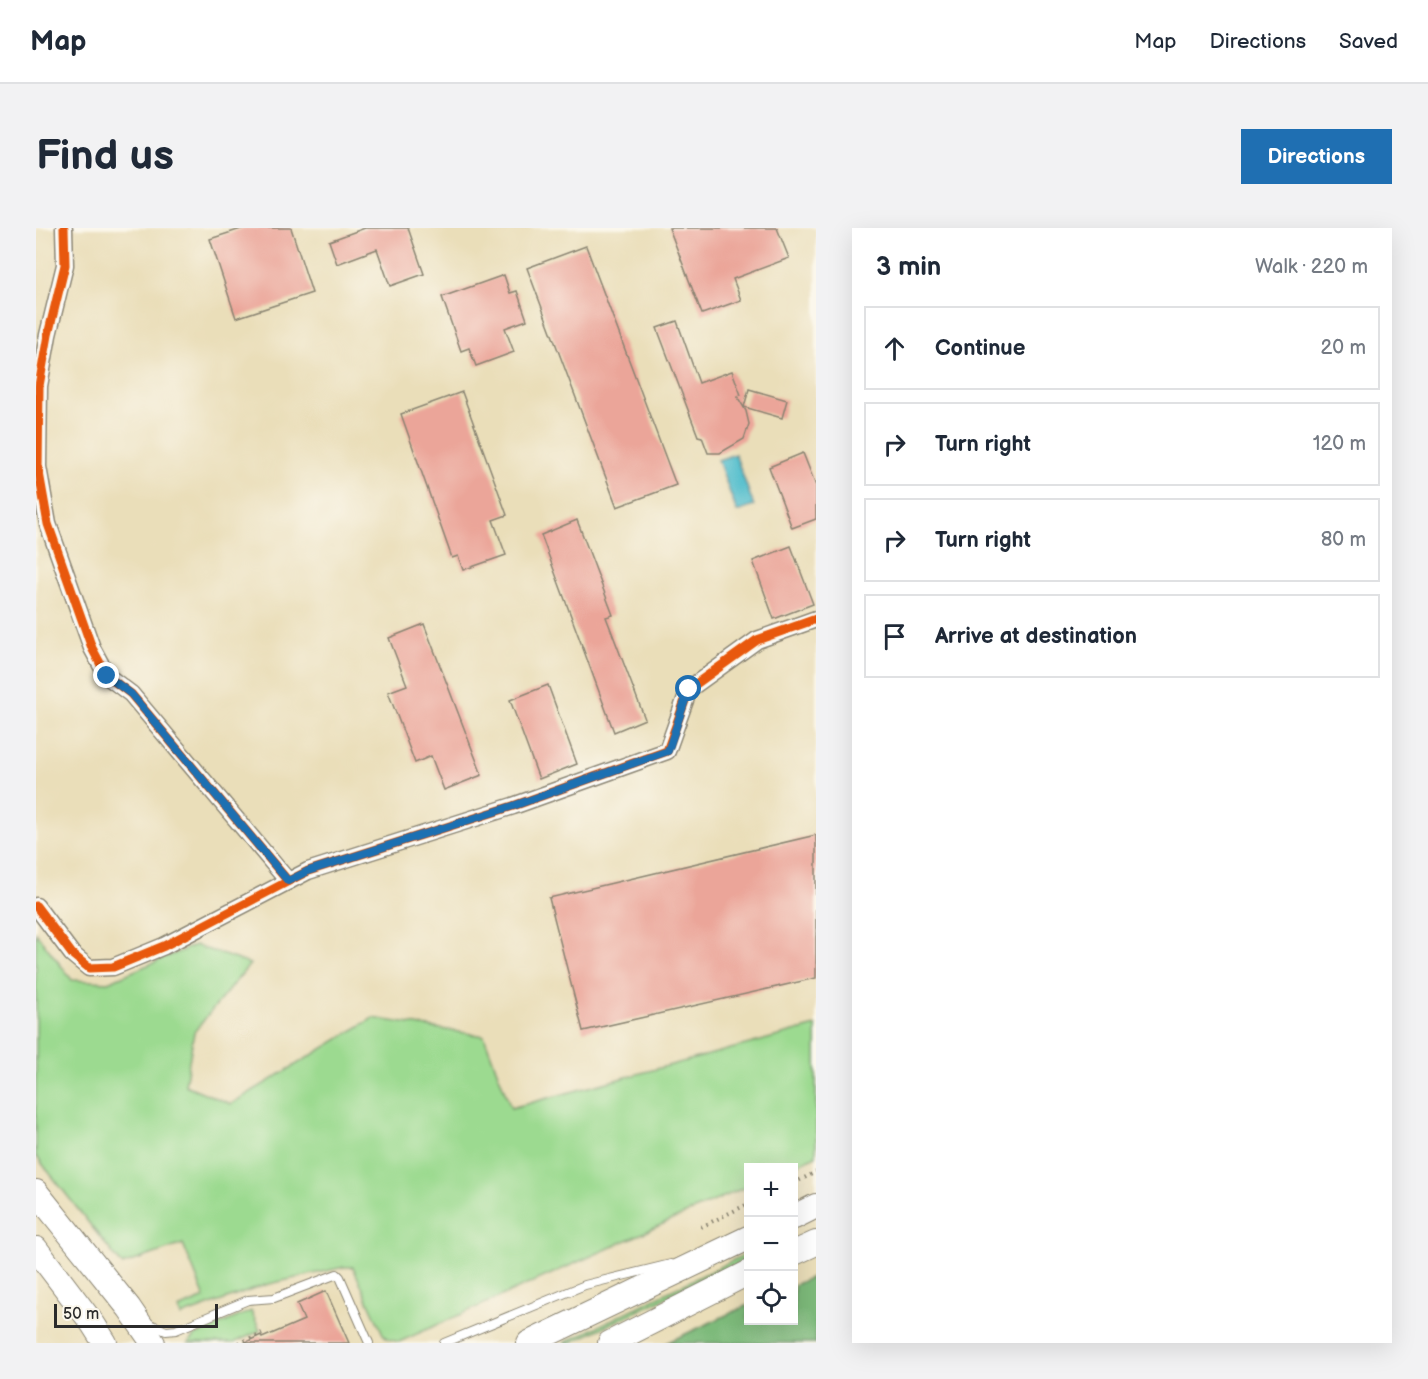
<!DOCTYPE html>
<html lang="en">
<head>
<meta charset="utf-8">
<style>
	:root { --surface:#fff; --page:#f2f2f3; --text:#1f2937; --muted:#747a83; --line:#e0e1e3; --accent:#1f6fb2 }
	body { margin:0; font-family:"Balsamiq Sans",sans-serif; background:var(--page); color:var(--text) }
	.controls { position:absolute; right:18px; bottom:18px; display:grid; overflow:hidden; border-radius:0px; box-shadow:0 6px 24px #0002 }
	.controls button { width:54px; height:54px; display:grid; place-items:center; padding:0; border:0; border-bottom:2px solid var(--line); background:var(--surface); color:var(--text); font:30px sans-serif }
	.scale { position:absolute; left:18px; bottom:15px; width:164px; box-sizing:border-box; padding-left:6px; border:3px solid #2b2b2b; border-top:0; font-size:16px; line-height:21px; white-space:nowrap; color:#2b2b2b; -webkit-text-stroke:4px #fbf7ec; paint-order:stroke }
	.stop { position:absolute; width:18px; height:18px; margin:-14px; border:4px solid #1f6fb2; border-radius:50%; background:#fff }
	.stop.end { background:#1f6fb2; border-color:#fff; box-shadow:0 2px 6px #0008 }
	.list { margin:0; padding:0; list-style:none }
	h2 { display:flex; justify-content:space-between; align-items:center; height:78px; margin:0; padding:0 24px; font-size:26px }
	h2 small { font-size:20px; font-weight:400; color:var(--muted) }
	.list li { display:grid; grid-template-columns:39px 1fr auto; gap:18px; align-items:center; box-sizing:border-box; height:84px; margin:0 12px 12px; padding:0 12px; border:2px solid var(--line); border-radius:0px }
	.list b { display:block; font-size:22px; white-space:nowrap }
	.list em { font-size:20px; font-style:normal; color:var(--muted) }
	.icon { flex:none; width:33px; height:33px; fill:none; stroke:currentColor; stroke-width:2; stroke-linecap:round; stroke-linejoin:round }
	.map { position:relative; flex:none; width:780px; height:1115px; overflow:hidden; border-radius:0px }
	header { display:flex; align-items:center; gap:36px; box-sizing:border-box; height:84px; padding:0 30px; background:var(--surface); border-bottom:2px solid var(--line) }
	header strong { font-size:28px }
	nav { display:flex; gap:33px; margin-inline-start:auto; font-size:21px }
	.intro { display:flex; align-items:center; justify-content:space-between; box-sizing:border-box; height:144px; padding:0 36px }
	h1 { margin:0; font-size:42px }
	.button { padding:15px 27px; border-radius:0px; background:var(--accent); color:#fff; font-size:21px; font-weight:700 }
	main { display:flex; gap:36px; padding:0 36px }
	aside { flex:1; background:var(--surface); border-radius:0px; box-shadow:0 6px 24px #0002 }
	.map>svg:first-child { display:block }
	.green { fill:#9cda90; stroke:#64825e; stroke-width:1.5 }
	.forest { fill:#7dba7a; stroke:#547252; stroke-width:1.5 }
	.water { fill:#51bdcc; stroke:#3e747c; stroke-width:1.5 }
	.building { fill:#eba599 }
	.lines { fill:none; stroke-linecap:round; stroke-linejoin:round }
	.lane-casing { stroke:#8a8472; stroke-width:10 }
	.street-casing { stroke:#8a8472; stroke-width:19 }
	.secondary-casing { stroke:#8a8472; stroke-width:26 }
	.path { stroke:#8a8472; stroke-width:4; stroke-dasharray:1.5 4.5; stroke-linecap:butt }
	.lane { stroke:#fff; stroke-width:8 }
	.street { stroke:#fff; stroke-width:16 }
	.secondary { stroke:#fff; stroke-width:24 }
	.cycleway-casing { stroke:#fbf7ec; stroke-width:13 }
	.cycleway { stroke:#e8590c; stroke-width:9 }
	.route { stroke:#1f6fb2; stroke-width:8 }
</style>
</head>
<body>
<header>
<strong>Map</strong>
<nav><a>Map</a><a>Directions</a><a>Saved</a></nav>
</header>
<div class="intro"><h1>Find us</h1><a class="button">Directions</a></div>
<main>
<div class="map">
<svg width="780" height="1115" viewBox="0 0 780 1115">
	<rect width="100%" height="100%" fill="#fbf7ec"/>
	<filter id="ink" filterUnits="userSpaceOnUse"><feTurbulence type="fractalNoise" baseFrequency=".0167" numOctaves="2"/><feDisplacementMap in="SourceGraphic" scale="12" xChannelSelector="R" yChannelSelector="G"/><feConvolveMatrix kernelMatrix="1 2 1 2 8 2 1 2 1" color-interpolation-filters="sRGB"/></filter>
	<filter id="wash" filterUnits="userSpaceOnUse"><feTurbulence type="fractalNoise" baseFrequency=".008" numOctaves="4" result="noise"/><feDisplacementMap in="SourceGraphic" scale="24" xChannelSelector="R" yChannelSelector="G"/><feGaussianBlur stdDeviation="1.35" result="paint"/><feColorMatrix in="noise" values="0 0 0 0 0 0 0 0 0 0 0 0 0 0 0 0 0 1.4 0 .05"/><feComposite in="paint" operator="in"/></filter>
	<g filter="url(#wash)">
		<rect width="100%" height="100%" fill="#eadeb9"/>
		<g class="green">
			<polygon points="0,705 36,752 72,754 159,717 214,736 158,804 149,857 195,876 337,790 448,808 475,880 780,798 780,928 755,939 712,940 712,958 363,1114 352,1111 347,1106 317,1039 308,1039 229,1057 145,1088 142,1081 169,1070 147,1016 86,1037 0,928"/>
			<polygon points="712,1025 712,1031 534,1115 528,1115"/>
			<polygon points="215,1083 224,1103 198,1115 152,1115 158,1108"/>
		</g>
		<polygon class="forest" points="780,1047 780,1115 630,1115 712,1077 712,1092 758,1092 758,1057"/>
		<polygon class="water" points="699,226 718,278 701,284 682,232"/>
		<g id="blocks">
			<g class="building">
				<polygon points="208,0 255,0 276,65 200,90 174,11"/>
				<polygon points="329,0 372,0 388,46 354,58 341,21 301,36 293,13"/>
				<polygon points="633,0 741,0 753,30 697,51 705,72 666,86"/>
				<polygon points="550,18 640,257 581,279 491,40"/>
				<polygon points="468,47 474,65 481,63 491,92 469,100 478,124 440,138 433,120 425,123 406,69"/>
				<polygon points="641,93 663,155 696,143 705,167 701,168 710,183 713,196 708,211 684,225 672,225 666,209 662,208 621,100"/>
				<polygon points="713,161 751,172 746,190 708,179"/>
				<polygon points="426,164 471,287 457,292 470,327 427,342 422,328 416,330 365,186"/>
				<polygon points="767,225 780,258 780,291 756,300 733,239"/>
				<polygon points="541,292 577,387 570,389 609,491 578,504 505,307"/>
				<polygon points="755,318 777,376 738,391 717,333"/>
				<polygon points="388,396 446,547 408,562 395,528 379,535 352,464 371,457 353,410"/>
				<polygon points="512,457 541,536 503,551 474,472"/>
				<polygon points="780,607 780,750 547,803 513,670"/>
				<polygon points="290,1063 313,1115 208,1115 225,1107 226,1110 268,1092 261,1076"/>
			</g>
		</g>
	</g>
	<g filter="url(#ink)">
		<use href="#blocks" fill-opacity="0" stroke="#8a8472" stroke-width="1.5"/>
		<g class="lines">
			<defs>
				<g id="lane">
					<polyline points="112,1095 130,1103 140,1102 212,1072 238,1070 301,1046 304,1049 333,1115"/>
					<polyline points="408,1115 549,1057 635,1036"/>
				</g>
				<g id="street">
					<polyline points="28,0 29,37 12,107 3,158 2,239 12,296 56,420 71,448 95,466 252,653"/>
					<polyline points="0,678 36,726 53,740 77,739 128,718 272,643 477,578 631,523 653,461 721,412 780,391"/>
				</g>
				<g id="secondary">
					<polyline points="0,964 93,1080 117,1115"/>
					<polyline points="758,989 780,978"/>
					<polyline points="0,1021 57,1096 69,1115"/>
					<polyline points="758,1025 780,1015"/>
					<polyline points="493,1115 712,1010"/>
					<polyline points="574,1115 712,1045"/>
				</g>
			</defs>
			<use href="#lane" class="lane-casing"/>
			<use href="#street" class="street-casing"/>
			<use href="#secondary" class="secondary-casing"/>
			<g class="path">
				<polyline points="758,955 780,944"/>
				<polyline points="665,999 712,976"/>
				<polyline points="203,1115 226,1105"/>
			</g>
			<use href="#lane" class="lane"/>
			<use href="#street" class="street"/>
			<use href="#secondary" class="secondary"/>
			<defs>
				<g id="cycleway">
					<polyline points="28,0 29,37 12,107 3,158 2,239 12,296 56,420 71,448 95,466 252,653"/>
					<polyline points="0,678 36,726 53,740 77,739 128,718 272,643 477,578 631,523 653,461 721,412 780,391"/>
				</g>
			</defs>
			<use href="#cycleway" class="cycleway-casing"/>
			<use href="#cycleway" class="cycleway"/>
		</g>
	</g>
	<g class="lines" filter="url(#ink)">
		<polyline class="route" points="71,448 95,466 252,653 272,643 477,578 632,523 653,461"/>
	</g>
</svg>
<div class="controls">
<button>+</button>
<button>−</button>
<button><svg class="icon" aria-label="locate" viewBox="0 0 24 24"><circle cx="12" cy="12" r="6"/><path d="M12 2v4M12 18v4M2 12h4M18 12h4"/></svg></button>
</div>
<div class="scale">50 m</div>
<div class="stop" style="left:653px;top:461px"></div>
<div class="stop end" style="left:71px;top:448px"></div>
</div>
<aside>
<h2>3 min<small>Walk · 220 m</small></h2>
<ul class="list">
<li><svg class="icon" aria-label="ahead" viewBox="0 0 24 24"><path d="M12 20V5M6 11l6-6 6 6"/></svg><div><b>Continue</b></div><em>20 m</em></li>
<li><svg class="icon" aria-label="right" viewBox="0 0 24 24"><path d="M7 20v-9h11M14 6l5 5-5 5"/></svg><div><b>Turn right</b></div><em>120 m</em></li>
<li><svg class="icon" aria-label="right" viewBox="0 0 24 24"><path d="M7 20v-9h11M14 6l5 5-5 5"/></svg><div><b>Turn right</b></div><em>80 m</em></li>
<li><svg class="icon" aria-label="arrive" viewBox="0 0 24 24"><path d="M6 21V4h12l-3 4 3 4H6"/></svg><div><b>Arrive at destination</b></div></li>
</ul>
</aside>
</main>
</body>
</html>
